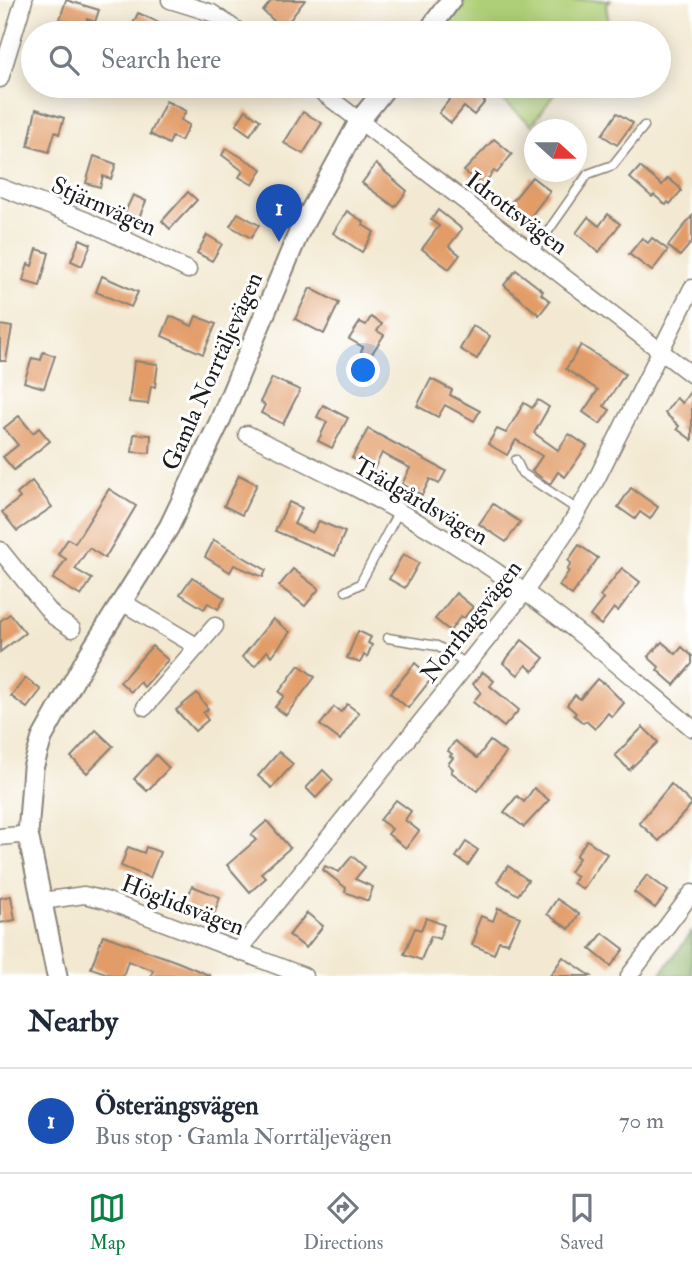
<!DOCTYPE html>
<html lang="en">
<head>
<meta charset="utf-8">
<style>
	:root { --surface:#fff; --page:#f6f6f7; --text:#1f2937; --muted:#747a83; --line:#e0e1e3; --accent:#0b8043 }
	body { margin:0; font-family:"IM FELL Double Pica",serif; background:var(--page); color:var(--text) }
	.compass { position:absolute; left:524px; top:119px; width:63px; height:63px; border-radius:50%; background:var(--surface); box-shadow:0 4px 18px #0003; rotate:111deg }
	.you { position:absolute; left:364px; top:371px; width:24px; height:24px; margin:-18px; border:5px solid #fff; border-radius:50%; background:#1a73e8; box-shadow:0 0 0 10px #1a73e833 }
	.badge { display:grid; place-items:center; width:46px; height:46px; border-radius:50%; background:var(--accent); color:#fff; font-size:23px; font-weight:700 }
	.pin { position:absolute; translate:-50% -58px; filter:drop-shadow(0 2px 4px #0008) }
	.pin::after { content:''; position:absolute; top:37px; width:24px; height:21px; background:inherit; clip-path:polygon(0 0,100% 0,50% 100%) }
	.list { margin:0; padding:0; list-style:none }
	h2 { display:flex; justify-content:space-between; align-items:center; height:91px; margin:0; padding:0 28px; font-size:30px }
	h2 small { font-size:23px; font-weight:400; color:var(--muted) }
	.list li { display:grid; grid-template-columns:46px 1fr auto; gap:21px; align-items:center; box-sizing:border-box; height:105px; padding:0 28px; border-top:2px solid var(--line) }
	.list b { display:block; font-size:26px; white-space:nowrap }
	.list p { margin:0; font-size:23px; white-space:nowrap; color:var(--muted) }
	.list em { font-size:23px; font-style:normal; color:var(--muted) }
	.icon { flex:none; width:38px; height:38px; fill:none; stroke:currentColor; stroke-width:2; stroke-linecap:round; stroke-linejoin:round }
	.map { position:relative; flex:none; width:692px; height:976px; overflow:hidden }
	.search { position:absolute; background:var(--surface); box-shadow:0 4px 18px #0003; left:21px; right:21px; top:21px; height:77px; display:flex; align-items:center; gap:18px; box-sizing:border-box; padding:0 24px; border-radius:38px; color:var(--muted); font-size:26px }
	.sheet { height:196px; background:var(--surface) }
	nav { display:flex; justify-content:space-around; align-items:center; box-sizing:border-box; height:98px; border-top:2px solid var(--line); background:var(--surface); font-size:19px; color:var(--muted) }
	nav a { display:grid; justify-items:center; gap:4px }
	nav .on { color:var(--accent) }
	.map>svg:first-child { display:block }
	.green { fill:#afcf76; stroke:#667649; stroke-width:2 }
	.forest { fill:#8bb267; stroke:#546742; stroke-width:2 }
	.building { fill:#e29c68 }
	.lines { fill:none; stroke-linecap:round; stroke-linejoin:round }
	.service-casing { stroke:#888277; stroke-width:11 }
	.minor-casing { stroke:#888277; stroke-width:19 }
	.tertiary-casing { stroke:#888277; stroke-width:23 }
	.service { stroke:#fff; stroke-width:8 }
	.minor { stroke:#fff; stroke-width:16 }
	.tertiary { stroke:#fff; stroke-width:19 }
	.labels { text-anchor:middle; stroke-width:6; stroke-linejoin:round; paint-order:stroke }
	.street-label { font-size:24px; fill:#1c1c1c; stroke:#fff }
</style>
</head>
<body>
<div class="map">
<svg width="692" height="976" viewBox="0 0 692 976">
	<rect width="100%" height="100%" fill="#fff"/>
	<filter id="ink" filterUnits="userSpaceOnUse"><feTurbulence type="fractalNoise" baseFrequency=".0143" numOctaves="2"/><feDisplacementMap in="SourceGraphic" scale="14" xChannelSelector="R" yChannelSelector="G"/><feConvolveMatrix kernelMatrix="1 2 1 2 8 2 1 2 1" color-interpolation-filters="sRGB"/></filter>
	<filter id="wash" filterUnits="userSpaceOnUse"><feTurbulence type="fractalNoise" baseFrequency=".00686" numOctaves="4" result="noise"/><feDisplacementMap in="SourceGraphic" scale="28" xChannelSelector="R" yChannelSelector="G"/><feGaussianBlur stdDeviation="1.57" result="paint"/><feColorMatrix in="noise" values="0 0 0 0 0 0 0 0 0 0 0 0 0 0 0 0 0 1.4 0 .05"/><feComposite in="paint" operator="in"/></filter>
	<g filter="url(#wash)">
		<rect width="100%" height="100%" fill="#f3e9d2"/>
		<g class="green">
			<polygon points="466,0 611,0 606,6 609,24 602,33 442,33"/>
			<polygon points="486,86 560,86 532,125"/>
		</g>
		<polygon class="forest" points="692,932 692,976 659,976"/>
		<g id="blocks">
			<g class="building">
				<polygon points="66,0 99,10 95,22 87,19 84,28 60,19"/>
				<polygon points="272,0 305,0 283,29 263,11"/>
				<polygon points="138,13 183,33 137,33 130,30"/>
				<polygon points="460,86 465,86 485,102 474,115 464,107 451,123 439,113"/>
				<polygon points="166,101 186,111 181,120 189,125 181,141 172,137 169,144 150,134"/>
				<polygon points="36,109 64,118 59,134 55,132 49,152 28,146"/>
				<polygon points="246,110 260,120 250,135 236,125"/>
				<polygon points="303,112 322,123 303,154 284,143"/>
				<polygon points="617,113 633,123 617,145 602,135"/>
				<polygon points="494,139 512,154 497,173 494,171 482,186 464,171"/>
				<polygon points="226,148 262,169 253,185 239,177 243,171 222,155"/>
				<polygon points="94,156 116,164 111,179 103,176 100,187 86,183"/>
				<polygon points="376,164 407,191 395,207 362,183"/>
				<polygon points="640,167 662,185 668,178 679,187 681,191 670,204 668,202 666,205 654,195 652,197 630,178"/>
				<polygon points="532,177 550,191 528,220 509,205"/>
				<polygon points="188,192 197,200 170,229 162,221"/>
				<polygon points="133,195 146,201 139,218 125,212"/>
				<polygon points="438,210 462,229 449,246 460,255 449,269 422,249 439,226 431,220"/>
				<polygon points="347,211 364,222 363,225 374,232 362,252 333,233"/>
				<polygon points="238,213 259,225 251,238 230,226"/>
				<polygon points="608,214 620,224 599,252 576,233 588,217 599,226"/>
				<polygon points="692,216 692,242 680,256 668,246"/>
				<polygon points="207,235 222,244 212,261 197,253"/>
				<polygon points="642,238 648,243 652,238 668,250 652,271 629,254"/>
				<polygon points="80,239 91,244 82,266 71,261"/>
				<polygon points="37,249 49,253 40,286 23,281 28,264 32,266"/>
				<polygon points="516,270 543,291 541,294 550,301 539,315 504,285"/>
				<polygon points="102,276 138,292 131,307 96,292"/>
				<polygon points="310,288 339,303 324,334 295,319"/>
				<polygon points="170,316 192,326 196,316 216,324 203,354 162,336"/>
				<polygon points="371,317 382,324 377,331 384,335 369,358 371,359 366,372 362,370 359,375 353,372 363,347 349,339 360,322 366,325"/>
				<polygon points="0,325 12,327 6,361 0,361"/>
				<polygon points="473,326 490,336 477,359 460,349"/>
				<polygon points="581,345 625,374 604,406 610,410 600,424 583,412 598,390 566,369"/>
				<polygon points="43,352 55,356 44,388 24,382 32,358 41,360"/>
				<polygon points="134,361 158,364 155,387 151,386 148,404 129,402"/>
				<polygon points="272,378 300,390 283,424 261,413 265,405 260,402"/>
				<polygon points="431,379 452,390 450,395 480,411 474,421 445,405 438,417 417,406"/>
				<polygon points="692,389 692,440 677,429 679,426 665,413 676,398 682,403"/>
				<polygon points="538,400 549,407 534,433 558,450 569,434 587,446 565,477 558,472 550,484 532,471 542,456 516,440 507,455 488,444 497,429 506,433 524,403 532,408"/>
				<polygon points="323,405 348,418 332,448 318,441 327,422 317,417"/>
				<polygon points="19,416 33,433 39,428 50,441 14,470 3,457 18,445 4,428"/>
				<polygon points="368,429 446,471 439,484 430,479 422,495 402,484 410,468 382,453 374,469 352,458"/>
				<polygon points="134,434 151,435 150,453 132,452"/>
				<polygon points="239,475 257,484 242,515 224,506"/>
				<polygon points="32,481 52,507 17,531 2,512 20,498 17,494"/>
				<polygon points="631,488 658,507 650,519 640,512 635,519 618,507"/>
				<polygon points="109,489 136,506 105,558 89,548 75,569 92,579 81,596 53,579 66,559 58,554 68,539 75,543"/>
				<polygon points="289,502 302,508 294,524 312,533 319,521 345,532 335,556 275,531"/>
				<polygon points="493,504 520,522 506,542 479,524"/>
				<polygon points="214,540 266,570 263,577 234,565 230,572 205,557"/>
				<polygon points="579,545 598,558 572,595 559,586 569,571 567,570 571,563 568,561"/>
				<polygon points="403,554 419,563 405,588 389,579"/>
				<polygon points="622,568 640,582 618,611 614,608 601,625 590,616 603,599 600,596"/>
				<polygon points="293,569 319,589 305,606 279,586"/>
				<polygon points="192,577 225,598 218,609 208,603 204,609 180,594"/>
				<polygon points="456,593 473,607 464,618 461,616 450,631 435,619"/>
				<polygon points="10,614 25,633 0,652 0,621"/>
				<polygon points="273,619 290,632 272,656 267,651 255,666 242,657"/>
				<polygon points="358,631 371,637 368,643 372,645 367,657 364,655 360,663 347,658"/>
				<polygon points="522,640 544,658 533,671 526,665 518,675 503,663"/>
				<polygon points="662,642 676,654 682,647 692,656 692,664 674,685 657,670 659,667 648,657"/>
				<polygon points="152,646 168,660 144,687 140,682 131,692 120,682"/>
				<polygon points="415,663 432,678 408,708 390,693"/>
				<polygon points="299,665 315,677 286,715 275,707 284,696 279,692"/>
				<polygon points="483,672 494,681 490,686 519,710 504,727 473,702 481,692 473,684"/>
				<polygon points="26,678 41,690 27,708 11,696"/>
				<polygon points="597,679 602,683 603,682 624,703 612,717 608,713 595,729 586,721 583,723 574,715 576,713 567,705 575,695 580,699"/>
				<polygon points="197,693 208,709 203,713 208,720 195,731 176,710"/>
				<polygon points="347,704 359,713 340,740 320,725 334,707 341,712"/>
				<polygon points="643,727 658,742 629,770 615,755"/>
				<polygon points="96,730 113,746 87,773 71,757"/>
				<polygon points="455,741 477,758 490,741 506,753 477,791 451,772 453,769 448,764 453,758 450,756 452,754 448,751"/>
				<polygon points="279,752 293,764 272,788 258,776"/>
				<polygon points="156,755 169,768 147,791 134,779"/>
				<polygon points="323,770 333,780 316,798 306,788"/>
				<polygon points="671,784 692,804 659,841 639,823"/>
				<polygon points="534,788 549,800 524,827 504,812 517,796 524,802"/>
				<polygon points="396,800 411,811 405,820 419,831 406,848 388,834 392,829 380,820"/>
				<polygon points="267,821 290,848 261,873 266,878 250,892 227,865 256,840 251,835"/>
				<polygon points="587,840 607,854 583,889 573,883 577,876 570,872 579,858 576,856"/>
				<polygon points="466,842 478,850 468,865 456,857"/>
				<polygon points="128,847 144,853 146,847 160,852 150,878 121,866"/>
				<polygon points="352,856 365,867 355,879 373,887 368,901 345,892 346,888 323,870 325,866 339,872"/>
				<polygon points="508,866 528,880 518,895 497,882"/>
				<polygon points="647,875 668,891 655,908 634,892"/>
				<polygon points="192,886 220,897 213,917 185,907"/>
				<polygon points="11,896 15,920 0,923 0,898"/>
				<polygon points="557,899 579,914 569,929 547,914"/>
				<polygon points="498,908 520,917 508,943 499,941 494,954 472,945 477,932 475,931 481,916 493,921"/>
				<polygon points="307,913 323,926 306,948 289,935"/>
				<polygon points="426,918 444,925 439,939 431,936 421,960 404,954 415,928 421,930"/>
				<polygon points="603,933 624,949 611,966 590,949"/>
				<polygon points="103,935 178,962 211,976 151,976 153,970 128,961 123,976 114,976 91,968"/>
				<polygon points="563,957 591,976 550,976"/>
			</g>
		</g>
	</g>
	<g filter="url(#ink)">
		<use href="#blocks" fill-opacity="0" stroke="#888277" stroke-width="2"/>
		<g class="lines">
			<defs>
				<g id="service">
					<polyline points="532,254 588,174 613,165 644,126"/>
					<polyline points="516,460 522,473 578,510"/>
					<polyline points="346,591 360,584 399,511"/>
					<polyline points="388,638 437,646 467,664"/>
				</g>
				<g id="minor">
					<polyline points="170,0 212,13 241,33"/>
					<polyline points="0,79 24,0"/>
					<polyline points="314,86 692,375"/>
					<polyline points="0,187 85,220 188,270"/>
					<path d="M 247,434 C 324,471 399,508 471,555 C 549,605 621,667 692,728"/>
					<polyline points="0,550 53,616 72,629"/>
					<polyline points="122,602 198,647"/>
					<polyline points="145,707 215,626"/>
					<polyline points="0,837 28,834"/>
					<polyline points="42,901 84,895 105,900 304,976"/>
					<polyline points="238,951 524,593 569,527 596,480 692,288"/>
					<polyline points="629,976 692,893"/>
				</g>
				<g id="tertiary">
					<polyline points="427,33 451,0"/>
					<polyline points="57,976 28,834 33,768 42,738 87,657 169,527 219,423 299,232 360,120 387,86"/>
				</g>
			</defs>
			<use href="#service" class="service-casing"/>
			<use href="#minor" class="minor-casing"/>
			<use href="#tertiary" class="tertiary-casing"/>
			<use href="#service" class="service"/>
			<use href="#minor" class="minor"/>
			<use href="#tertiary" class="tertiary"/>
		</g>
	</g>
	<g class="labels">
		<g class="street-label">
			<text transform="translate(104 206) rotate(24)" y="8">Stjärnvägen</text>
			<text transform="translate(517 213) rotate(37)" y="8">Idrottsvägen</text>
			<text transform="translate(212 371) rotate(-66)" y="8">Gamla Norrtäljevägen</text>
			<text transform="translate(421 501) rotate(30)" y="8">Trädgårdsvägen</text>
			<text transform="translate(471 621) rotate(-52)" y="8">Norrhagsvägen</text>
			<text transform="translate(183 905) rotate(21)" y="8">Höglidsvägen</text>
		</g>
	</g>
</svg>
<svg class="compass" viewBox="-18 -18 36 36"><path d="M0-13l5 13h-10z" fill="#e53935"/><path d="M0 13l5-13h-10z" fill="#747a83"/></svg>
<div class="you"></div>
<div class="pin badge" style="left:279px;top:242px;background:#1a4fb4">1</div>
<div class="search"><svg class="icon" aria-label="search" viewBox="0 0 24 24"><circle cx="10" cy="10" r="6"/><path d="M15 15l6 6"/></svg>Search here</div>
</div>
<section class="sheet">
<h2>Nearby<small></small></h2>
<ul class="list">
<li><span class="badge" style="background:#1a4fb4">1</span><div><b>Österängsvägen</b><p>Bus stop · Gamla Norrtäljevägen</p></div><em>70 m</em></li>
</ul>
</section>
<nav>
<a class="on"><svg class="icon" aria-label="map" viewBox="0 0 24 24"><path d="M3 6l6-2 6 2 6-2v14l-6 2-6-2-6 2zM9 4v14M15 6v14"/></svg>Map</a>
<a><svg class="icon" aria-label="directions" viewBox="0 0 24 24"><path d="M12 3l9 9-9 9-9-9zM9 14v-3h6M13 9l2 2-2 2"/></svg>Directions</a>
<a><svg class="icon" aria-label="saved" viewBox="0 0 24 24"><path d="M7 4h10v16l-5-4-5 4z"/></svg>Saved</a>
</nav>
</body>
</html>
